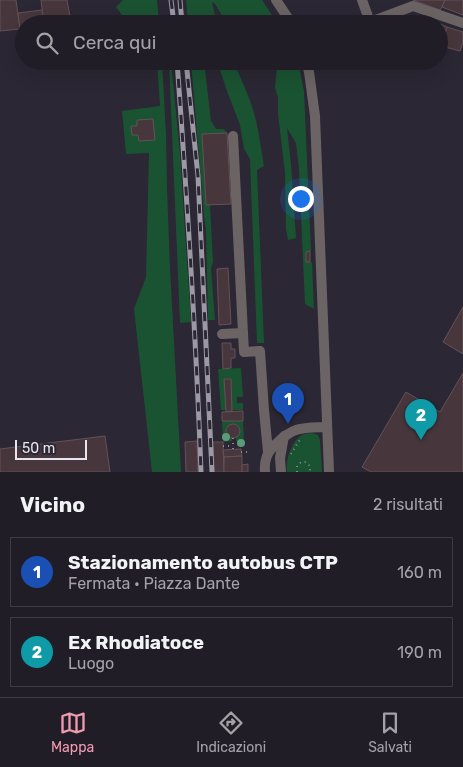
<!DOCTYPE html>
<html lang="it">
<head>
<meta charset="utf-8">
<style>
	:root { --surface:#201d27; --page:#2d2a33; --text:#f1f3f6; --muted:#a2a2a7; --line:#3d3b44; --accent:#f29aaf }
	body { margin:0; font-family:Rubik,sans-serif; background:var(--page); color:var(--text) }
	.scale { position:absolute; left:15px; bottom:12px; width:72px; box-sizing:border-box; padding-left:5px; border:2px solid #e8e5ee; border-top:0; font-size:14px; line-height:18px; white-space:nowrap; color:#e8e5ee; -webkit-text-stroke:4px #2b2734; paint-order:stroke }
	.you { position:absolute; left:300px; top:198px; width:18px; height:18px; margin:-12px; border:4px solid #fff; border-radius:50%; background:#1a73e8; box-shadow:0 0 0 8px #1a73e833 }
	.badge { display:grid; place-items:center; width:32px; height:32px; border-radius:50%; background:var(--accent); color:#fff; font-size:16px; font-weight:700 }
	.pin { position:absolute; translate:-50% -41px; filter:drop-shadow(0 1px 2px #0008) }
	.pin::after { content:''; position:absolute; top:26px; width:18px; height:15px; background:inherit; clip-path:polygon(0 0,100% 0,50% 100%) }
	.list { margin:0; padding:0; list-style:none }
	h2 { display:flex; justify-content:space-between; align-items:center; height:65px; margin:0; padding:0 20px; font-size:21px }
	h2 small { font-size:16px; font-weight:400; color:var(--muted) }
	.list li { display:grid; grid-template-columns:32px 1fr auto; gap:15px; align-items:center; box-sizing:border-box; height:70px; margin:0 10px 10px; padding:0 10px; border:1px solid var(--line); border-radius:0px }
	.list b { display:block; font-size:19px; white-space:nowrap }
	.list p { margin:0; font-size:16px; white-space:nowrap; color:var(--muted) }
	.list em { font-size:16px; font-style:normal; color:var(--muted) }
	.icon { flex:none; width:28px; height:28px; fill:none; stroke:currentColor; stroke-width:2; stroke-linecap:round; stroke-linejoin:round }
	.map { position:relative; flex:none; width:463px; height:472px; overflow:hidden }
	.search { position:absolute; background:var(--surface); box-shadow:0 5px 20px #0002; left:15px; right:15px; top:15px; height:55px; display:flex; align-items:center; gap:12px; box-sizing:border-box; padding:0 18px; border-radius:28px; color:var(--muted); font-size:19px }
	.sheet { height:225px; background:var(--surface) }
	nav { display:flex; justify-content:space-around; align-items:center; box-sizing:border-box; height:70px; border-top:1px solid var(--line); background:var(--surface); font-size:14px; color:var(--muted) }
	nav a { display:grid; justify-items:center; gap:2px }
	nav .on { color:var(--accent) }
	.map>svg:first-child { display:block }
	.green { fill:#1a5332 }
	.building { fill:#47373c; stroke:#635257 }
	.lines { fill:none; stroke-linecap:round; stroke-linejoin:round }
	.path { stroke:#8a8691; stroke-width:2; stroke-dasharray:1 4; stroke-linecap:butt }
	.minor { stroke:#6b6364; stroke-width:10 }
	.rail-casing { stroke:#9d99a4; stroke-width:5 }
	.rail { stroke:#2b2734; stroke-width:3; stroke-dasharray:9; stroke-linecap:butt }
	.tree { fill:#5c9b78 }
</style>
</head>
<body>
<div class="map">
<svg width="463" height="472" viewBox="0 0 463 472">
	<rect width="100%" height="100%" fill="#2b2734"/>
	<g class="green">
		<polygon points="123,0 157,0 159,24 129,24 116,7"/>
		<polygon points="186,0 262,0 278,24 227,24 215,4 212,2 217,24 206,24 204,17 199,18 200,24 188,24"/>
		<polygon points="157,61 162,61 166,135 167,188 170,268 181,472 152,472 134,309 146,277 149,153 126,154 122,111 160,106"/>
		<polygon points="169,61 171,61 180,154 191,322 180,323"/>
		<polygon points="191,61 204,61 211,121 216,129 224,129 227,133 202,134 206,205 210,205 213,262 211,268 215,320 208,320 206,231 204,216"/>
		<path d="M 217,61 L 233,61 C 239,74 245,87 250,101 C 258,121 260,144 264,166 L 257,170 L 264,343 L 257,343 L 250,159 L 244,149 L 240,125 L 227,91 Z"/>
		<polygon points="274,61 296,61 300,72 304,91 311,251 306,252 306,261 312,262 314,309 305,304 299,169 296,143 287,128 291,164 296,238 288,240 286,229 285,173 278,114 278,97 275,88 277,67"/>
		<polygon points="241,368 243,397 237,397 237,403 243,403 243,410 221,410 218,369"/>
		<polygon points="222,421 243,421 244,441 236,441 236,438 232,438 232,441 223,442"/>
		<path d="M 312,433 L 318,435 L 320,440 L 322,472 L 287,472 C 285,460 292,439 304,434 C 305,434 311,433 312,433 Z"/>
	</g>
	<g class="building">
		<polygon points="0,0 16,0 20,29 0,31"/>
		<polygon points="41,0 67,0 71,22 60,24 44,24"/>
		<polygon points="413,0 445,0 442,7 440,10"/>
		<polygon points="445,0 463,0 463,15 442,7"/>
		<polygon points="42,10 44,24 24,24 24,29 20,29 18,13"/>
		<polygon points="440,24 447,27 441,46 439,45"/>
		<polygon points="447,27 463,32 463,42 460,51 441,46"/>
		<polygon points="153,119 155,140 139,141 138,135 132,135 131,126 137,126 137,120"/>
		<polygon points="227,133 231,204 206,205 202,134"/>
		<polygon points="310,251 310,262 306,262 306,252"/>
		<polygon points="228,268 231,324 219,325 217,269"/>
		<polygon points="463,307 463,354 443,342"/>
		<polygon points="222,343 231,343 231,349 235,349 235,358 231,358 231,368 223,369"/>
		<polygon points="463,373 463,472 371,472 362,467 406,392 440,412"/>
		<polygon points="224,379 231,379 232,411 226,412"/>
		<polygon points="243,411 243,421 222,421 222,412"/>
		<circle cx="233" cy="431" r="7"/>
		<polygon points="105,436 110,472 0,472 0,449"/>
		<polygon points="197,441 198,472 186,472 185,442"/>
		<polygon points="213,442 223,442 224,472 214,472"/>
		<polygon points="241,449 242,456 224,457 223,450"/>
		<polygon points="242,456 242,472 224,472 224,457"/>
		<polygon points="248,464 248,472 242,472 242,465"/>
	</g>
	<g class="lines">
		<g class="path">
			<polyline points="233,438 233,449"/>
			<polyline points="223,446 233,446"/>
			<polyline points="241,452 249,452"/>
			<polyline points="291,454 299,441 301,440"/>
			<polyline points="297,472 297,466 300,463 305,462 310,466 310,472"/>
		</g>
		<g class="minor">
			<polyline points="276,0 292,24"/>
			<polyline points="362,0 370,22"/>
			<polyline points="365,24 413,6 463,23"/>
			<polyline points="306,61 309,72 315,116 329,472"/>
			<polyline points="233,136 243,333"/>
			<polyline points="222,334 243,333 244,352 260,351 264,410 268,452"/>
			<path d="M 265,472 C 264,460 267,452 276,444 C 294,426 303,428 327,427"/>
			<polyline points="281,472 280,458 284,436"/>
		</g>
		<defs>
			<g id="rail">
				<polyline points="171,0 174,24"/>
				<polyline points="180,0 182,24"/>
				<path d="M 177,61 C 187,198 196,335 201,472"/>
				<polyline points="186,61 198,176 212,472"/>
			</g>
		</defs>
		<use href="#rail" class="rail-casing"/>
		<use href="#rail" class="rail"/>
	</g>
	<g class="tree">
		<circle cx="226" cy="437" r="4"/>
		<circle cx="241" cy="443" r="4"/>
	</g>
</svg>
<div class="scale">50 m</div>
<div class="you"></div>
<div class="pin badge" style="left:288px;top:424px;background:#1a4fb4">1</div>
<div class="pin badge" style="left:421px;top:440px;background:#0f9aa8">2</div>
<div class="search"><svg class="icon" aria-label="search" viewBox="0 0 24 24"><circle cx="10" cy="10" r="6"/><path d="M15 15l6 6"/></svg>Cerca qui</div>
</div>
<section class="sheet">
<h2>Vicino<small>2 risultati</small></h2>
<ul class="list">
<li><span class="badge" style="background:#1a4fb4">1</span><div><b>Stazionamento autobus CTP</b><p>Fermata · Piazza Dante</p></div><em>160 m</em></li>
<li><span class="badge" style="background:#0f9aa8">2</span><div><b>Ex Rhodiatoce</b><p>Luogo</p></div><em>190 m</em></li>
</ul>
</section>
<nav>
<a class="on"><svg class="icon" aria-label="map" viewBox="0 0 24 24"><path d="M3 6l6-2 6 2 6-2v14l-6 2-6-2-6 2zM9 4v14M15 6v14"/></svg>Mappa</a>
<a><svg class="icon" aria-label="directions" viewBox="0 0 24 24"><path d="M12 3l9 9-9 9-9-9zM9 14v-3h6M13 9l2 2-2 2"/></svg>Indicazioni</a>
<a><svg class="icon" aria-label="saved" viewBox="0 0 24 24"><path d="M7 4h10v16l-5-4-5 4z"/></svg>Salvati</a>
</nav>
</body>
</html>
